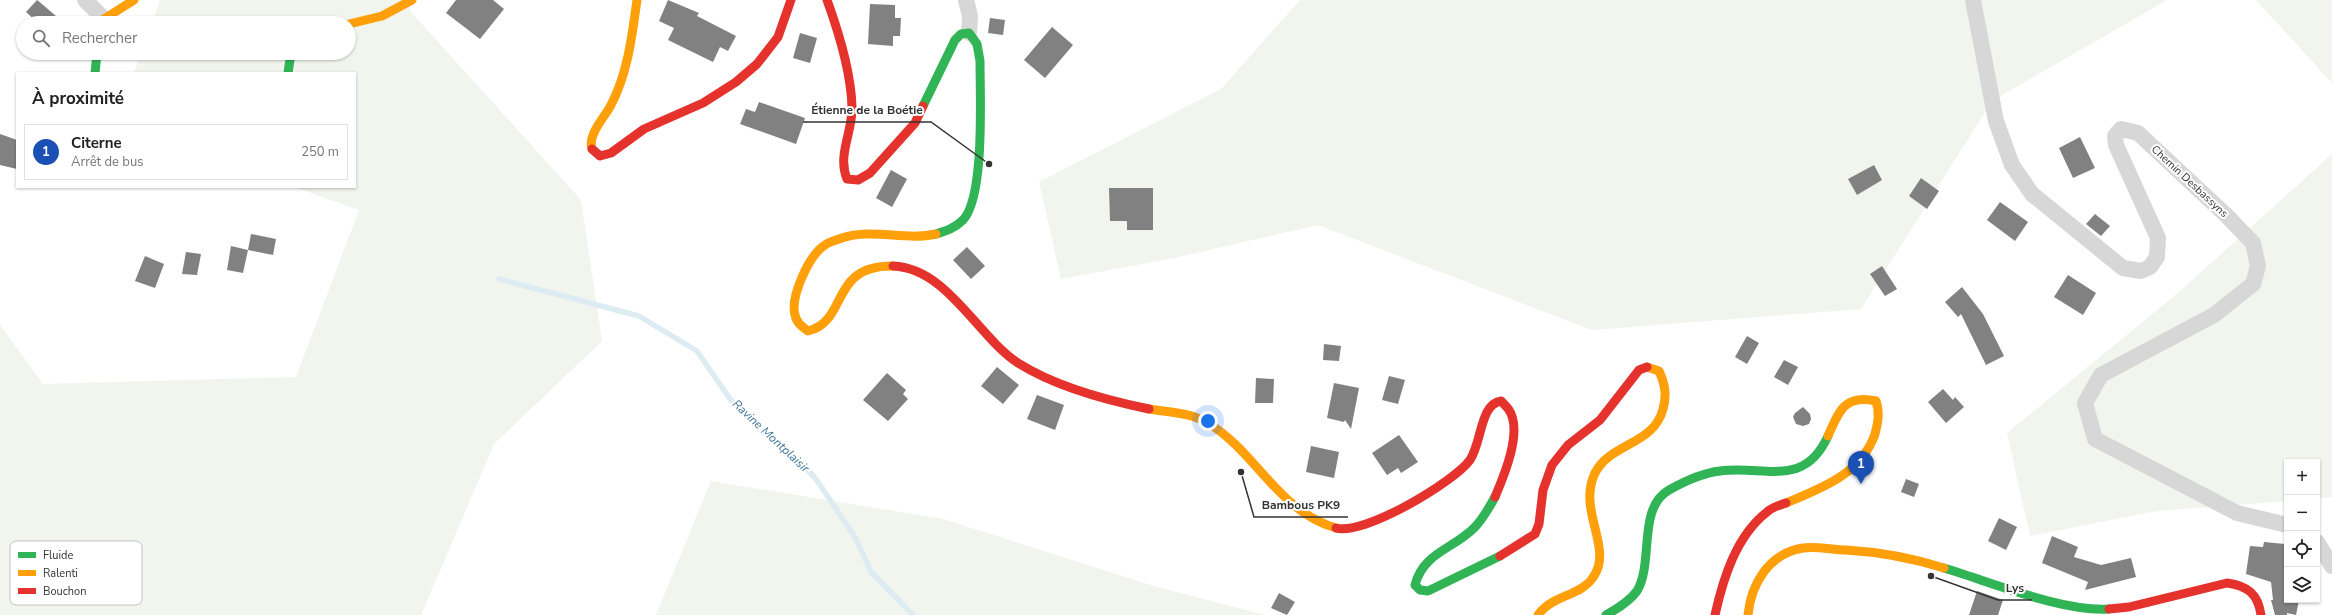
<!DOCTYPE html>
<html lang="fr">
<head>
<meta charset="utf-8">
<style>
	:root { --surface:#fff; --page:#f2f2f2; --text:#222; --muted:#767676; --line:#e0e0e0; --accent:#7a7a7a }
	body { margin:0; font-family:"Nunito Sans",sans-serif; background:var(--page); color:var(--text) }
	.controls { position:absolute; right:12px; bottom:12px; display:grid; overflow:hidden; border-radius:0px; box-shadow:0 1px 3px #0004 }
	.controls button { width:36px; height:36px; display:grid; place-items:center; padding:0; border:0; border-bottom:1px solid var(--line); background:var(--surface); color:var(--text); font:20px sans-serif }
	.you { position:absolute; left:1208px; top:421px; width:14px; height:14px; margin:-10px; border:3px solid #fff; border-radius:50%; background:#1a73e8; box-shadow:0 0 0 6px #1a73e833 }
	.badge { display:grid; place-items:center; width:26px; height:26px; border-radius:50%; background:var(--accent); color:#fff; font-size:13px; font-weight:700 }
	.pin { position:absolute; translate:-50% -33px; filter:drop-shadow(0 1px 2px #0008) }
	.pin::after { content:''; position:absolute; top:21px; width:14px; height:12px; background:inherit; clip-path:polygon(0 0,100% 0,50% 100%) }
	.list { margin:0; padding:0; list-style:none }
	h2 { display:flex; justify-content:space-between; align-items:center; height:52px; margin:0; padding:0 16px; font-size:17px }
	h2 small { font-size:13px; font-weight:400; color:var(--muted) }
	.list li { display:grid; grid-template-columns:26px 1fr auto; gap:12px; align-items:center; box-sizing:border-box; height:56px; margin:0 8px 8px; padding:0 8px; border:1px solid var(--line); border-radius:0px }
	.list b { display:block; font-size:15px; white-space:nowrap }
	.list p { margin:0; font-size:13px; white-space:nowrap; color:var(--muted) }
	.list em { font-size:13px; font-style:normal; color:var(--muted) }
	.icon { flex:none; width:22px; height:22px; fill:none; stroke:currentColor; stroke-width:2; stroke-linecap:round; stroke-linejoin:round }
	.map { position:relative; flex:none; width:2332px; height:615px; overflow:hidden }
	.search { position:absolute; background:var(--surface); box-shadow:0 1px 3px #0004; left:16px; top:16px; width:340px; height:44px; display:flex; align-items:center; gap:10px; box-sizing:border-box; padding:0 14px; border-radius:22px; color:var(--muted); font-size:15px }
	.panel { position:absolute; background:var(--surface); box-shadow:0 1px 3px #0004; left:16px; top:72px; width:340px; height:116px; border-radius:0px }
	.map>svg:first-child { display:block }
	.green { fill:#f1f5ed }
	.lines { fill:none; stroke-linecap:round; stroke-linejoin:round }
	.stream { stroke:#ddebf3; stroke-width:5.5 }
	.building { fill:#818181 }
	.street { stroke:#d7d7d7; stroke-width:16 }
	.fast { stroke:#30b455; stroke-width:9 }
	.slow { stroke:#ff9f0a; stroke-width:9 }
	.jam { stroke:#e5322d; stroke-width:9 }
	.labels { text-anchor:middle; stroke-width:4; stroke-linejoin:round; paint-order:stroke }
	.street-label { font-size:11px; fill:#333; stroke:#fff }
	.water-label { font-size:12px; font-style:italic; fill:#3f7597; stroke:#fff }
	.key { fill:#fff; stroke:#c2c2c2; stroke-width:1 }
	.key-label { font-size:11px; fill:#333 }
	.leader { fill:none; stroke:#333; stroke-width:1.5 }
	.callout-dot { fill:#333; stroke:#fff; stroke-width:1.5 }
	.callout-label { font-size:12px; text-anchor:middle; font-weight:bold; fill:#333; stroke:#fff; stroke-width:4; stroke-linejoin:round; paint-order:stroke }
</style>
</head>
<body>
<div class="map">
<svg width="2332" height="615" viewBox="0 0 2332 615">
	<rect width="100%" height="100%" fill="#fff"/>
	<g class="green">
		<polygon points="160,0 410,0 410,11 581,200 602,341 494,444 421,615 0,615 0,325 43,384 296,377 359,210 294,187 355,187 355,73 134,73 141,53 349,53 349,23 152,23"/>
		<polygon points="1300,0 2167,0 1992,101 1861,309 1592,330 1318,225 1174,258 1061,279 1039,182 1221,89"/>
		<polygon points="2256,0 2332,0 2332,83"/>
		<polygon points="2332,154 2332,497 2317,499 2317,462 2287,462 2287,501 2157,511 2030,536 2007,433 2178,293"/>
		<polygon points="711,481 943,519 1157,587 1266,615 656,615"/>
	</g>
	<g class="lines">
		<polyline class="stream" points="499,279 639,316 697,351 730,399 759,429 802,464 816,479 856,539 871,572 913,615"/>
	</g>
	<g class="building">
		<polygon points="37,0 42,4 64,23 38,23 26,12"/>
		<polygon points="456,0 493,0 504,9 480,39 446,13"/>
		<polygon points="668,0 699,13 697,16 736,36 728,51 720,47 713,62 668,40 674,28 659,21"/>
		<polygon points="870,4 895,5 895,18 901,18 900,36 893,36 893,46 868,44"/>
		<polygon points="990,18 1005,20 1003,35 988,33"/>
		<polygon points="1052,27 1073,45 1045,78 1024,60"/>
		<polygon points="800,33 817,38 810,63 793,58"/>
		<polygon points="759,102 805,118 796,144 740,124 746,109 755,112"/>
		<polygon points="0,134 17,140 17,169 0,165"/>
		<polygon points="2080,137 2095,168 2073,178 2059,148"/>
		<polygon points="1874,165 1882,180 1857,195 1848,179"/>
		<polygon points="891,170 907,179 892,207 876,198"/>
		<polygon points="1921,178 1939,191 1927,209 1909,196"/>
		<polygon points="1109,188 1153,188 1153,230 1127,230 1127,221 1110,221"/>
		<polygon points="2000,202 2028,222 2015,241 1987,220"/>
		<polygon points="2095,214 2110,226 2101,236 2086,224"/>
		<polygon points="251,234 276,239 273,255 248,250"/>
		<polygon points="231,246 248,250 243,273 227,270"/>
		<polygon points="967,247 985,266 971,279 953,260"/>
		<polygon points="186,252 201,254 197,275 182,274"/>
		<polygon points="145,256 164,264 155,288 135,281"/>
		<polygon points="1882,266 1897,289 1885,296 1870,274"/>
		<polygon points="2068,275 2096,293 2083,315 2054,297"/>
		<polygon points="1962,287 1983,314 2004,356 1986,365 1961,314 1958,317 1945,302"/>
		<polygon points="1747,336 1759,343 1747,364 1735,357"/>
		<polygon points="1324,344 1341,346 1339,361 1323,360"/>
		<polygon points="1784,360 1798,367 1788,385 1774,377"/>
		<polygon points="997,367 1019,385 1003,404 981,386"/>
		<polygon points="887,373 906,390 903,394 908,399 888,421 863,400"/>
		<polygon points="1389,376 1405,380 1398,404 1382,400"/>
		<polygon points="1256,378 1274,379 1273,403 1255,403"/>
		<polygon points="1334,383 1359,388 1351,429 1345,420 1344,422 1327,418"/>
		<polygon points="1943,389 1953,400 1955,397 1964,407 1946,423 1928,402"/>
		<polygon points="1037,395 1064,405 1055,430 1027,419"/>
		<polygon points="1803,407 1810,414 1811,419 1809,424 1803,426 1796,424 1793,417 1795,413"/>
		<polygon points="1399,435 1418,462 1401,473 1398,468 1387,475 1372,453"/>
		<polygon points="1311,446 1339,452 1334,478 1306,472"/>
		<polygon points="1906,479 1919,484 1914,497 1901,492"/>
		<polygon points="1999,518 2017,527 2006,550 1988,541"/>
		<polygon points="2052,536 2078,547 2074,557 2101,565 2131,558 2136,577 2085,590 2088,582 2042,563"/>
		<polygon points="2264,542 2285,544 2284,549 2287,550 2287,600 2299,600 2296,615 2287,613 2287,615 2275,615 2271,600 2273,600 2271,582 2246,574 2250,546 2263,547"/>
		<polygon points="1977,591 2003,600 1998,615 1969,615"/>
		<polygon points="1279,593 1295,602 1287,615 1271,608"/>
	</g>
	<g class="lines">
		<g class="street">
			<polyline points="85,0 104,19"/>
			<polyline points="966,0 970,16 969,33"/>
			<polyline points="1973,0 1996,121 2012,165 2032,194 2123,268 2141,271 2150,267 2157,257 2158,238 2116,145 2115,136 2121,129 2138,133 2227,216 2253,243 2258,266 2253,284 2214,315 2101,375 2085,403 2095,439 2237,513 2287,525"/>
			<polyline points="2317,542 2332,566"/>
		</g>
		<g class="fast">
			<polyline points="95,73 97,53"/>
			<polyline points="288,73 291,53"/>
			<path d="M 923,106 L 955,40 L 961,34 L 969,33 L 977,44 L 980,61 C 980,95 985,197 963,220 C 955,228 946,231 936,234"/>
			<path d="M 1495,497 C 1489,508 1483,519 1474,528 C 1453,549 1423,553 1415,585 L 1420,590 L 1428,591 L 1500,556"/>
			<path d="M 1944,568 C 1991,582 2062,612 2109,609"/>
			<path d="M 1606,615 C 1617,609 1629,602 1637,591 C 1654,563 1637,508 1669,490 C 1685,481 1702,473 1720,471 C 1765,465 1804,489 1828,436"/>
		</g>
		<g class="slow">
			<polyline points="103,23 104,19 134,0"/>
			<polyline points="349,24 382,16 412,0"/>
			<path d="M 592,149 C 587,135 605,117 611,105 C 628,73 632,35 637,0"/>
			<path d="M 893,266 C 829,265 849,321 808,331 C 802,327 796,322 795,315 C 790,297 809,255 825,245 C 829,242 837,240 842,238 C 872,228 905,241 936,234"/>
			<path d="M 1149,409 C 1168,412 1192,413 1208,423 C 1256,452 1279,512 1336,528"/>
			<path d="M 1786,503 C 1822,488 1861,474 1875,434 C 1878,422 1880,413 1876,401 C 1845,394 1839,411 1828,436"/>
			<path d="M 1538,615 C 1553,594 1581,597 1594,576 C 1613,547 1577,510 1595,473 C 1610,443 1654,445 1663,409 C 1667,395 1665,384 1659,371 L 1647,367"/>
			<path d="M 1748,615 C 1751,584 1769,553 1803,548 C 1817,546 1833,550 1846,550 C 1880,552 1912,558 1944,568"/>
		</g>
		<g class="jam">
			<path d="M 827,0 C 839,33 851,71 852,107 C 853,131 837,155 847,179 L 858,180 L 870,173 L 915,123 L 923,106"/>
			<polyline points="592,149 600,156 611,153 644,129 703,103 736,82 757,64 778,37 791,0"/>
			<path d="M 893,266 C 947,268 977,336 1018,363 C 1056,387 1105,400 1149,409"/>
			<path d="M 1336,528 C 1363,536 1453,483 1470,460 C 1482,442 1480,404 1501,401 C 1504,404 1507,407 1509,410 C 1523,431 1504,476 1495,497"/>
			<polyline points="1500,556 1535,534 1539,524 1543,490 1552,465 1568,445 1600,420 1639,370 1647,367"/>
			<path d="M 2109,609 L 2129,607 L 2227,583 C 2248,586 2258,594 2261,615"/>
			<path d="M 1715,615 C 1723,579 1736,536 1767,512 C 1772,507 1780,505 1786,503"/>
		</g>
	</g>
	<g class="labels">
		<g class="street-label">
			<text transform="translate(2190 181) rotate(43)" y="4">Chemin Desbassyns</text>
		</g>
		<g class="water-label">
			<text transform="translate(771 436) rotate(43)" y="4">Ravine Montplaisir</text>
		</g>
	</g>
	<rect x="10" y="541" width="132" height="64" rx="6" class="key"/>
	<rect x="18" y="552" width="18" height="6" fill="#30b455"/>
	<rect x="18" y="570" width="18" height="6" fill="#ff9f0a"/>
	<rect x="18" y="588" width="18" height="6" fill="#e5322d"/>
	<g class="key-label">
		<text x="43" y="559">Fluide</text>
		<text x="43" y="577">Ralenti</text>
		<text x="43" y="595">Bouchon</text>
	</g>
	<path class="leader" d="M989 164L931 122H803M1241 472L1254 517H1348M1931 576L1998 600H2032"/>
	<g class="callout-dot">
		<circle cx="989" cy="164" r="4"/>
		<circle cx="1241" cy="472" r="4"/>
		<circle cx="1931" cy="576" r="4"/>
	</g>
	<g class="callout-label">
		<text x="867" y="114">Étienne de la Boétie</text>
		<text x="1301" y="509">Bambous PK9</text>
		<text x="2015" y="592">Lys</text>
	</g>
</svg>
<div class="controls">
<button>+</button>
<button>−</button>
<button><svg class="icon" aria-label="locate" viewBox="0 0 24 24"><circle cx="12" cy="12" r="6"/><path d="M12 2v4M12 18v4M2 12h4M18 12h4"/></svg></button>
<button><svg class="icon" aria-label="layers" viewBox="0 0 24 24"><path d="M12 4l9 5-9 5-9-5zM3 14l9 5 9-5"/></svg></button>
</div>
<div class="you"></div>
<div class="pin badge" style="left:1861px;top:484px;background:#1a4fb4">1</div>
<div class="search"><svg class="icon" aria-label="search" viewBox="0 0 24 24"><circle cx="10" cy="10" r="6"/><path d="M15 15l6 6"/></svg>Rechercher</div>
<section class="panel">
<h2>À proximité<small></small></h2>
<ul class="list">
<li><span class="badge" style="background:#1a4fb4">1</span><div><b>Citerne</b><p>Arrêt de bus</p></div><em>250 m</em></li>
</ul>
</section>
</div>
</body>
</html>
